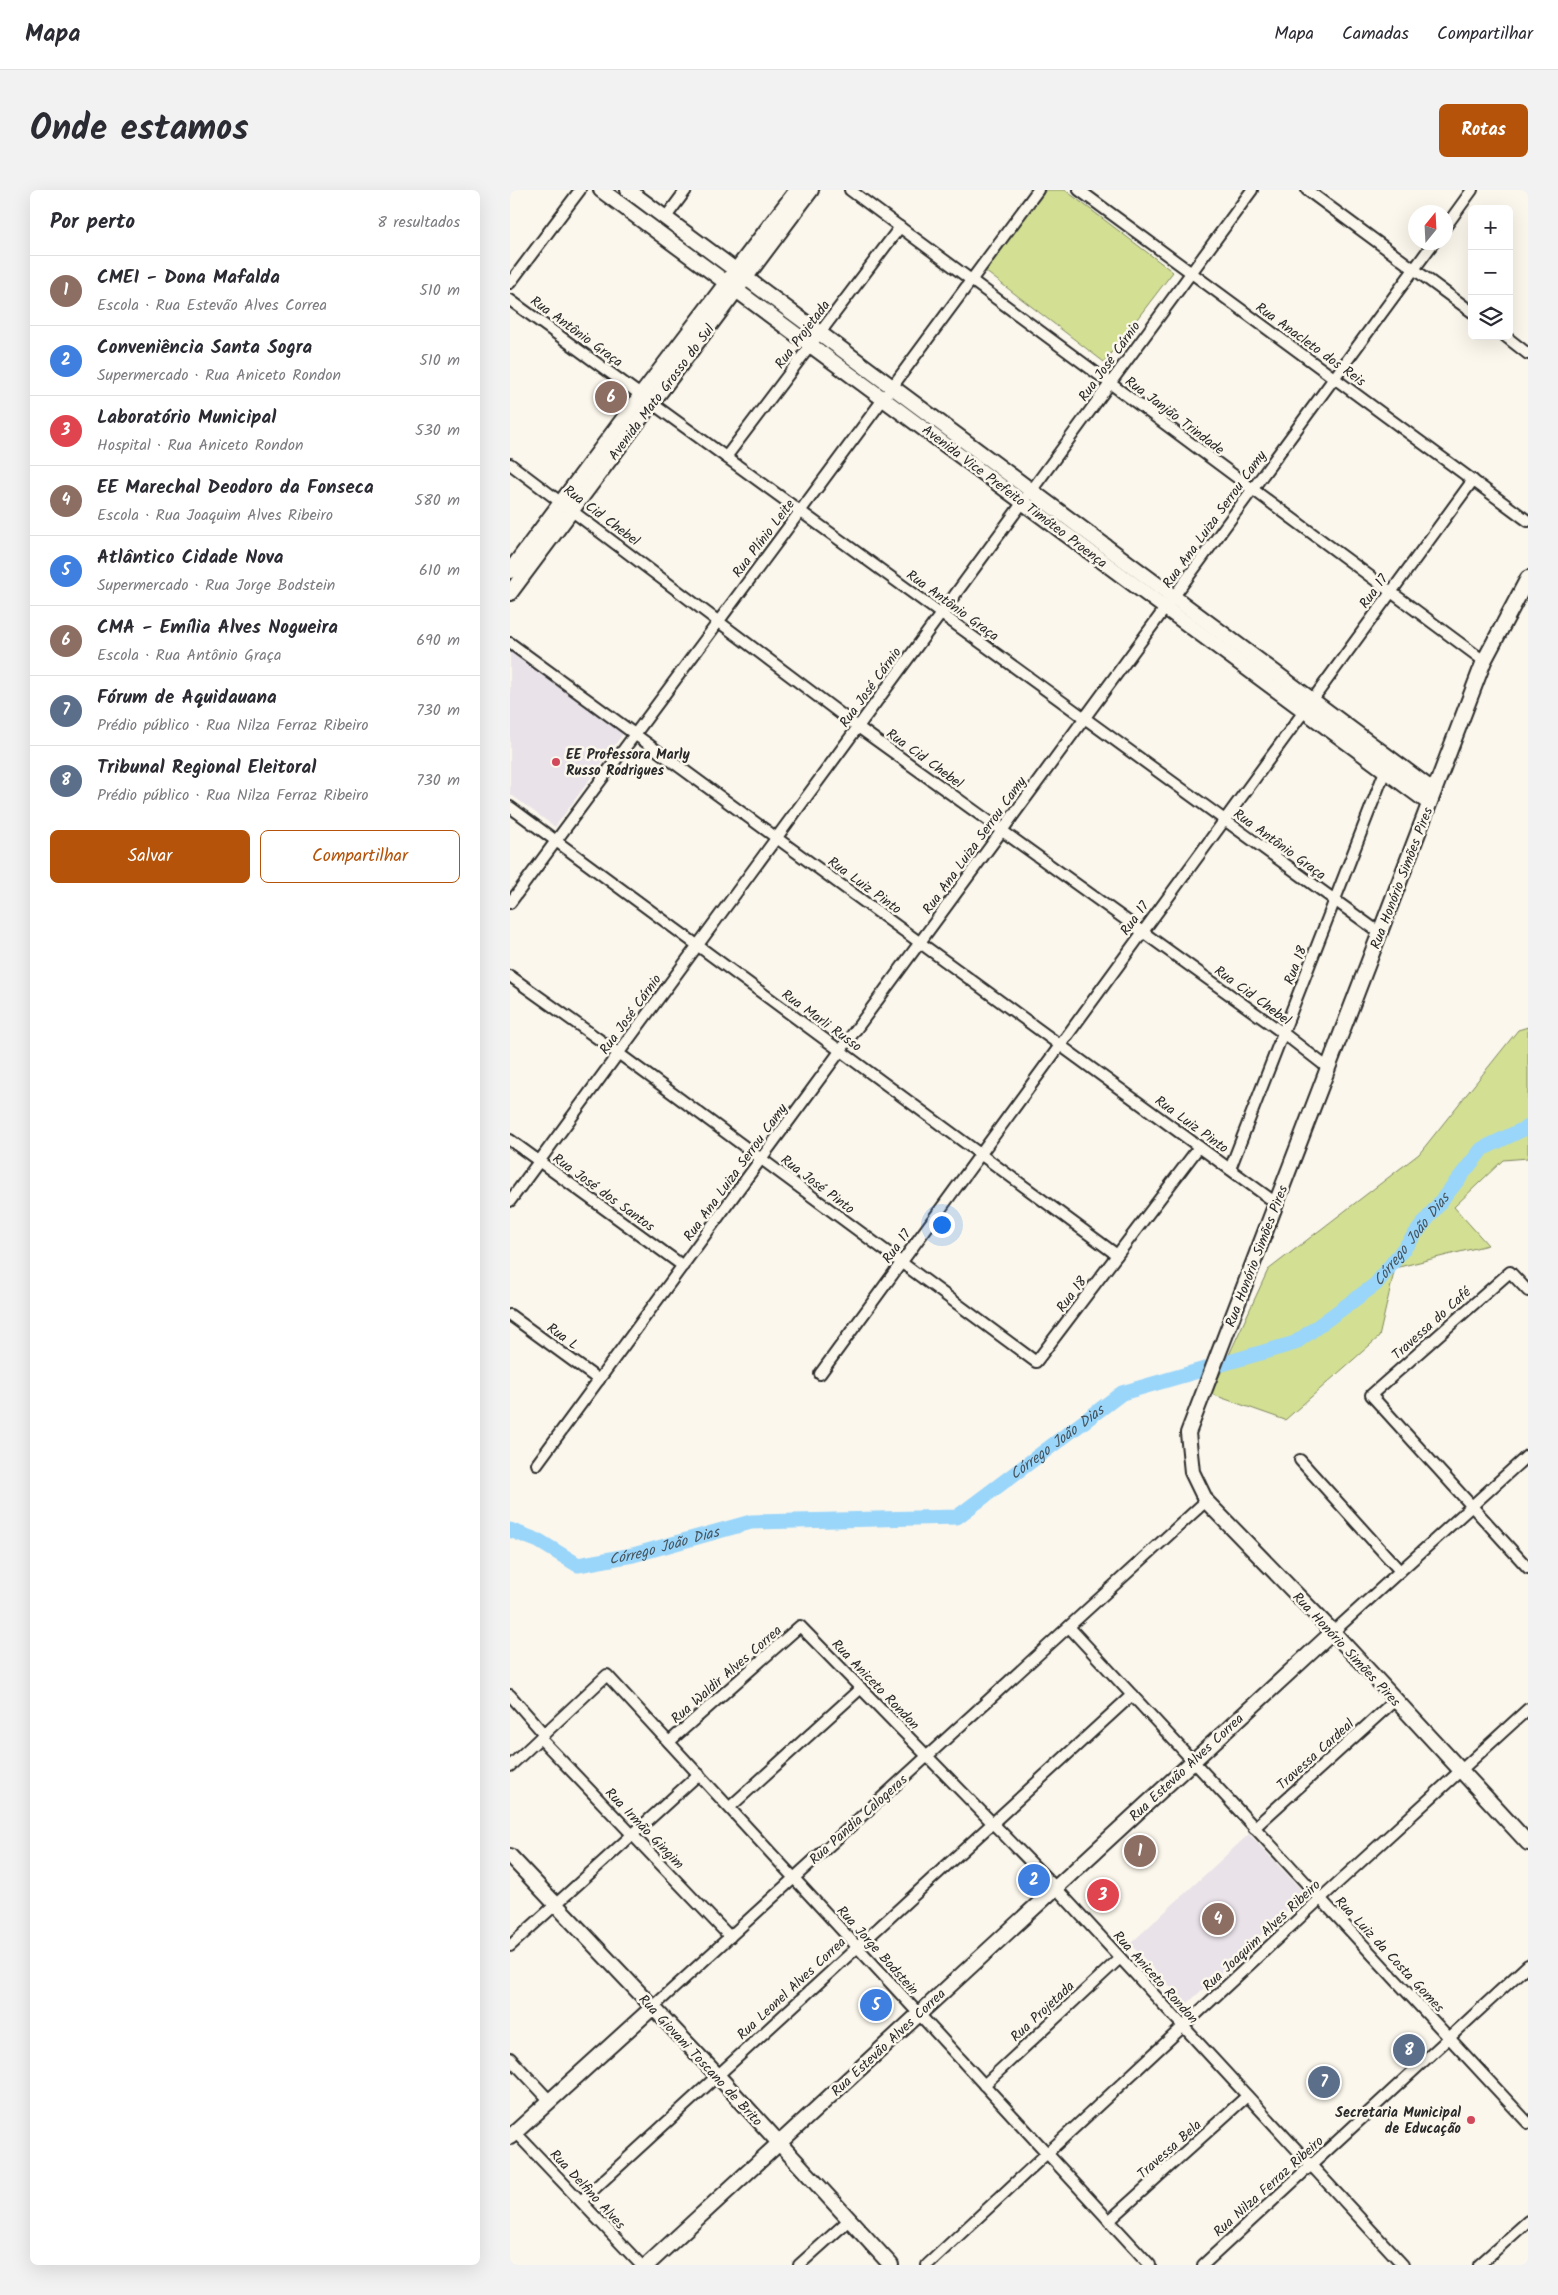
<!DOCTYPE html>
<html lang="pt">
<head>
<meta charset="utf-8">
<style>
	:root { --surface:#fff; --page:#f2f2f3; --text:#2b2b33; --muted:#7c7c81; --line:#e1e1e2; --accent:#b45309 }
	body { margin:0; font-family:Kalam,sans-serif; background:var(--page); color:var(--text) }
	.controls { position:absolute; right:15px; top:15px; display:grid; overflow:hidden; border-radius:8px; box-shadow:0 5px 20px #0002 }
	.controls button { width:45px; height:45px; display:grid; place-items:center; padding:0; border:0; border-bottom:1px solid var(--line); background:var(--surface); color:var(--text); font:25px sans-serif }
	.compass { position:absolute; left:898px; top:15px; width:45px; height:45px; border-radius:50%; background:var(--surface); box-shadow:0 5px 20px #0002; rotate:18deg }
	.you { position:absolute; left:431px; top:1034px; width:18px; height:18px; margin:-12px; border:4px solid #fff; border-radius:50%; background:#1a73e8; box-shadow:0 0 0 8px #1a73e833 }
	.badge { display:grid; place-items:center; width:32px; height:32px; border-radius:50%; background:var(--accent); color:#fff; font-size:16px; font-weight:700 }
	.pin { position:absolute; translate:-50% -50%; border:2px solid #fff; box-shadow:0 1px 5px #0006 }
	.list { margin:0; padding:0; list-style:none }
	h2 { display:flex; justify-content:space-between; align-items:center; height:65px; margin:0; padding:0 20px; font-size:21px }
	h2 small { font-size:16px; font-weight:400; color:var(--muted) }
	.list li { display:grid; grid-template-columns:32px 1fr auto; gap:15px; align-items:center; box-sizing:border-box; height:70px; padding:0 20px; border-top:1px solid var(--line) }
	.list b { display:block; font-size:19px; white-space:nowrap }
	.list p { margin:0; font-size:16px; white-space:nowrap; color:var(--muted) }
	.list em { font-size:16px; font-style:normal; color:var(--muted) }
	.actions { display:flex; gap:10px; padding:15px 20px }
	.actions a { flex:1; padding:11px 0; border:1px solid var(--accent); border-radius:8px; text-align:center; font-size:18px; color:var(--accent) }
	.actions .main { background:var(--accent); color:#fff }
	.icon { flex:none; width:28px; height:28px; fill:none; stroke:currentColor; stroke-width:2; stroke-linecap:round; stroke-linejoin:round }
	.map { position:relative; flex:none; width:1018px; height:2075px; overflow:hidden; border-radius:8px }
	header { display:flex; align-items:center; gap:30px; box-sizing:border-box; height:70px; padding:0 25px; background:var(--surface); border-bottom:1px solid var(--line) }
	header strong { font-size:24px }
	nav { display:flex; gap:28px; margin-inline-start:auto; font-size:18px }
	.intro { display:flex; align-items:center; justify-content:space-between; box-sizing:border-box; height:120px; padding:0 30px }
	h1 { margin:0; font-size:35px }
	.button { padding:12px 22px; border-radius:8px; background:var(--accent); color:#fff; font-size:18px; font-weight:700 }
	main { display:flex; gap:30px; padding:0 30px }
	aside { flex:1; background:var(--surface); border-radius:8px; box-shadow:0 5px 20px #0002 }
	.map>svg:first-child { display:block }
	.built { fill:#e9e2e9 }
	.green { fill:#d3e093; stroke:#7f865f }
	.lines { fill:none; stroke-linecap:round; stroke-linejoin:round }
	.river { stroke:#9ad5fa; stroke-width:15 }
	.street-casing { stroke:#2b2b2b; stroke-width:14 }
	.secondary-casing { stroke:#2b2b2b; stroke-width:18 }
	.street { stroke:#fbf7ec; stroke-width:10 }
	.secondary { stroke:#fbf7ec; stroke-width:14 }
	.poi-dot { fill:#d1495b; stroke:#fbf7ec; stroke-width:2 }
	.labels { text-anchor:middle; stroke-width:5; stroke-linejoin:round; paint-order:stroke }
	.street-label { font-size:14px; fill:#2b2b2b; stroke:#fbf7ec }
	.poi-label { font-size:14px; font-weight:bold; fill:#2b2b2b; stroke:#fbf7ec; text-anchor:start }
	.water-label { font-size:15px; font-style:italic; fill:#47565f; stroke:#fbf7ec }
</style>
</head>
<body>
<header>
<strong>Mapa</strong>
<nav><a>Mapa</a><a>Camadas</a><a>Compartilhar</a></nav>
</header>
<div class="intro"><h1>Onde estamos</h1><a class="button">Rotas</a></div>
<main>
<aside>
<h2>Por perto<small>8 resultados</small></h2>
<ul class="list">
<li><span class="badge" style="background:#8d6e63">1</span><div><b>CMEI - Dona Mafalda</b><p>Escola · Rua Estevão Alves Correa</p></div><em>510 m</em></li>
<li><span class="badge" style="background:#3f7fe0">2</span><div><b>Conveniência Santa Sogra</b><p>Supermercado · Rua Aniceto Rondon</p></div><em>510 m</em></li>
<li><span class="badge" style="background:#e0444e">3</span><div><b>Laboratório Municipal</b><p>Hospital · Rua Aniceto Rondon</p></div><em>530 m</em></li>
<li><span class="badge" style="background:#8d6e63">4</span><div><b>EE Marechal Deodoro da Fonseca</b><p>Escola · Rua Joaquim Alves Ribeiro</p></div><em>580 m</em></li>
<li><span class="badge" style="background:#3f7fe0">5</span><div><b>Atlântico Cidade Nova</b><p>Supermercado · Rua Jorge Bodstein</p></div><em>610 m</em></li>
<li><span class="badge" style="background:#8d6e63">6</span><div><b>CMA - Emília Alves Nogueira</b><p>Escola · Rua Antônio Graça</p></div><em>690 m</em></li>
<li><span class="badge" style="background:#5c6f8a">7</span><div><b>Fórum de Aquidauana</b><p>Prédio público · Rua Nilza Ferraz Ribeiro</p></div><em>730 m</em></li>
<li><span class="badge" style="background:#5c6f8a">8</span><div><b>Tribunal Regional Eleitoral</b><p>Prédio público · Rua Nilza Ferraz Ribeiro</p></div><em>730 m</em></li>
</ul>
<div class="actions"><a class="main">Salvar</a><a>Compartilhar</a></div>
</aside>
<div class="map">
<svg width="1018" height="2075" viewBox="0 0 1018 2075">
	<rect width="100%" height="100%" fill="#fbf7ec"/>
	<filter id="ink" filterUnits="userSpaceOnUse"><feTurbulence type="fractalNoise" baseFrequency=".02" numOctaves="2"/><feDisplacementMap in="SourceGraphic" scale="10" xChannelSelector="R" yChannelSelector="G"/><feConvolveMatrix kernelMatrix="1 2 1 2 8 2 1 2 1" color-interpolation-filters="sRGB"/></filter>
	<g filter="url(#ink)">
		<g class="built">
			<polygon points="0,457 115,541 45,637 0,604"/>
			<polygon points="739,1644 795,1704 677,1814 620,1754"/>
		</g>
		<g class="green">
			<polygon points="536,0 555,0 663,82 594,172 475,81"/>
			<polygon points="1018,837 1018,968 993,970 944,1017 978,1055 885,1078 869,1147 775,1230 701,1204 758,1080 909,964 1008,840"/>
		</g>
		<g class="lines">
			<path class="river" id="s1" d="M 0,1340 L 29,1351 L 68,1375 L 123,1365 L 241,1332 L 447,1327 L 612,1203 L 785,1153 L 866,1094 L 972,959 L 1018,937"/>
			<defs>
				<g id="street">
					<polyline points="340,0 974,471"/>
					<polyline points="569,0 1018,331"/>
					<polyline points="797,0 962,122"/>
					<polyline points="156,27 176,0"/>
					<polyline points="936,36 962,0"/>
					<polyline points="0,93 70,0"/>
					<polyline points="0,110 870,743"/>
					<polyline points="995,146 1018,164"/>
					<polyline points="216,267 390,37"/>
					<polyline points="0,274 348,537 773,843 818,878"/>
					<polyline points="0,453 766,1013"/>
					<polyline points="0,617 607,1065"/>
					<polyline points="0,713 528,0"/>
					<polyline points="0,786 108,863 526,1172 689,957"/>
					<polyline points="0,950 173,1076"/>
					<polyline points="720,979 875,581"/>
					<polyline points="0,1011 742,0"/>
					<polyline points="1018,1101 1000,1082 861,1205 1018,1378"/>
					<polyline points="0,1125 89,1190"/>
					<polyline points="310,1184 963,290"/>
					<polyline points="790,1270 890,1381"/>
					<polyline points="27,1274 924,52"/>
					<polyline points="559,1437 1018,1933"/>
					<polyline points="823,1442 1018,1265"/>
					<polyline points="0,1505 34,1544"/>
					<polyline points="30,1548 220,1747"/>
					<polyline points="159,1552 290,1436 545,1697 893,2075"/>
					<polyline points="0,1576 97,1485 640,2075"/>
					<polyline points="220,1617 351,1498"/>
					<polyline points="744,1638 885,1510"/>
					<polyline points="0,1756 189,1584"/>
					<polyline points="142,1818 696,1311"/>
					<polyline points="0,1868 40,1911"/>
					<polyline points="474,1895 610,1768"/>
					<polyline points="5,1942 131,2075"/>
					<polyline points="71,2011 622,1505"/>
					<polyline points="599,2031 737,1906"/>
					<polyline points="289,2075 339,2030"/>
					<polyline points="417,2075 810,1709 1018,1519"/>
					<polyline points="693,2075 1018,1775"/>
					<polyline points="969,2075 1018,2031"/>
				</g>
				<g id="secondary">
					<polyline points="91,0 919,613"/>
					<polyline points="118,0 924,601"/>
					<polyline points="0,381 131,205 287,0"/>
					<polyline points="1018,388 974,471 678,1243 682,1282 696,1311 823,1442 1018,1653"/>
					<polyline points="0,403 301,0"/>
					<polyline points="0,1666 207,1885 381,2075"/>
					<polyline points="0,1947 142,1818"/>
					<polyline points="137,2075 823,1442"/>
				</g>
			</defs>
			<use href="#street" class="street-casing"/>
			<use href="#secondary" class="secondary-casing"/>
			<use href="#street" class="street"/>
			<use href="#secondary" class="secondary"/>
		</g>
	</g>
	<g class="poi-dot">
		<circle cx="46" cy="572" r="5"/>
		<circle cx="961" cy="1930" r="5"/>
	</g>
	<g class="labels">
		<g class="street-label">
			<text transform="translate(67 141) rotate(36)" y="5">Rua Antônio Graça</text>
			<text transform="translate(292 144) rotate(-53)" y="5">Rua Projetada</text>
			<text transform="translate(801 154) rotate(36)" y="5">Rua Anacleto dos Reis</text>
			<text transform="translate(599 171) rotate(-54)" y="5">Rua José Cárnio</text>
			<text transform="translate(151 202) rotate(-53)" y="5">Avenida Mato Grosso do Sul</text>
			<text transform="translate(665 225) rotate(37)" y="5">Rua Janjão Trindade</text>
			<text transform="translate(505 306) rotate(37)" y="5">Avenida Vice Prefeito Timóteo Proença</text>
			<text transform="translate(92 325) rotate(37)" y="5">Rua Cid Chebel</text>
			<text transform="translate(704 329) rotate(-54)" y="5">Rua Ana Luiza Serrou Camy</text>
			<text transform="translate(253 348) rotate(-53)" y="5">Rua Plínio Leite</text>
			<text transform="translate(863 401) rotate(-54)" y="5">Rua 17</text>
			<text transform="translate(443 415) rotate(36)" y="5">Rua Antônio Graça</text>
			<text transform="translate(360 497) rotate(-54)" y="5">Rua José Cárnio</text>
			<text transform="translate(415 568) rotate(36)" y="5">Rua Cid Chebel</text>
			<text transform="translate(770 654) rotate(36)" y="5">Rua Antônio Graça</text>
			<text transform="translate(464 655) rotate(-54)" y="5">Rua Ana Luiza Serrou Camy</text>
			<text transform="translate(891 688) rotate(-69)" y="5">Rua Honório Simões Pires</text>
			<text transform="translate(355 695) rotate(36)" y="5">Rua Luiz Pinto</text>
			<text transform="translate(624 728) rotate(-54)" y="5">Rua 17</text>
			<text transform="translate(785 775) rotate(-69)" y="5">Rua 18</text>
			<text transform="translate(743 805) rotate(36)" y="5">Rua Cid Chebel</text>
			<text transform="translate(120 824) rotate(-54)" y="5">Rua José Cárnio</text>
			<text transform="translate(312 830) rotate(36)" y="5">Rua Marli Russo</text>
			<text transform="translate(682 934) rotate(36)" y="5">Rua Luiz Pinto</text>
			<text transform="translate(225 982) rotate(-54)" y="5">Rua Ana Luiza Serrou Camy</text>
			<text transform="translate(308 994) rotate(37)" y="5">Rua José Pinto</text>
			<text transform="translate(94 1002) rotate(36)" y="5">Rua José dos Santos</text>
			<text transform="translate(386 1056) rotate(-54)" y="5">Rua 17</text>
			<text transform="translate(746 1066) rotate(-69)" y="5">Rua Honório Simões Pires</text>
			<text transform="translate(561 1104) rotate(-53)" y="5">Rua 18</text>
			<text transform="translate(921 1133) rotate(-42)" y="5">Travessa do Café</text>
			<text transform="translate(53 1146) rotate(36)" y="5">Rua L</text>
			<text transform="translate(837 1459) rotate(47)" y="5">Rua Honório Simões Pires</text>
			<text transform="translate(216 1484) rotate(-41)" y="5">Rua Waldir Alves Correa</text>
			<text transform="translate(366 1494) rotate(46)" y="5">Rua Aniceto Rondon</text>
			<text transform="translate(805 1564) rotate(-42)" y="5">Travessa Cardeal</text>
			<text transform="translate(676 1577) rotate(-43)" y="5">Rua Estevão Alves Correa</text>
			<text transform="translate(348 1629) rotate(-42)" y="5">Rua Pandia Calogeras</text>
			<text transform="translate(135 1638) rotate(46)" y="5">Rua Irmão Gingim</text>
			<text transform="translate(751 1745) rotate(-43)" y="5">Rua Joaquim Alves Ribeiro</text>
			<text transform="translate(368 1760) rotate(48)" y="5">Rua Jorge Bodstein</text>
			<text transform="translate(880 1764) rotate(47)" y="5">Rua Luiz da Costa Gomes</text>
			<text transform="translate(646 1787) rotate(48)" y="5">Rua Aniceto Rondon</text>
			<text transform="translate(281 1798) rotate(-43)" y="5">Rua Leonel Alves Correa</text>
			<text transform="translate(532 1821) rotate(-43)" y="5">Rua Projetada</text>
			<text transform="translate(378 1852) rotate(-43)" y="5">Rua Estevão Alves Correa</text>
			<text transform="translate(191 1870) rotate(47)" y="5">Rua Giovani Toscano de Brito</text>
			<text transform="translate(659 1959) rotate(-42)" y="5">Travessa Bela</text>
			<text transform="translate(758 1996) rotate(-42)" y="5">Rua Nilza Ferraz Ribeiro</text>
			<text transform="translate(78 1999) rotate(47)" y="5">Rua Delfino Alves</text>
		</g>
		<g class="poi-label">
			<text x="56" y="569">EE Professora Marly<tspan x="56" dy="16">Russo Rodrigues</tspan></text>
			<text x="951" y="1927" text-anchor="end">Secretaria Municipal<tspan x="951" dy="16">de Educação</tspan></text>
		</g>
		<g class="water-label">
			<text dy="5" stroke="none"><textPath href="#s1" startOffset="1005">Córrego João Dias</textPath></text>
			<text dy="5" stroke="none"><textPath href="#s1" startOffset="586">Córrego João Dias</textPath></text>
			<text dy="5" stroke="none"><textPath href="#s1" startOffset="165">Córrego João Dias</textPath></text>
		</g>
	</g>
</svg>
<div class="controls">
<button>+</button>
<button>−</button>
<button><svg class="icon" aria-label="layers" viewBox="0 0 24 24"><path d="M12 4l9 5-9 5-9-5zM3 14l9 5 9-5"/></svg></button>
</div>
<svg class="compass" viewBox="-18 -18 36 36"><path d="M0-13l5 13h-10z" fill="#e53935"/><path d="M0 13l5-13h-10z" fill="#7c7c81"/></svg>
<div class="you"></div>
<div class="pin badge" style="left:630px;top:1661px;background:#8d6e63">1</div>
<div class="pin badge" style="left:524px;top:1690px;background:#3f7fe0">2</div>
<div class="pin badge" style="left:593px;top:1705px;background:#e0444e">3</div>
<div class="pin badge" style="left:708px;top:1729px;background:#8d6e63">4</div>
<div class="pin badge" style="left:366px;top:1815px;background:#3f7fe0">5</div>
<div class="pin badge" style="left:101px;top:207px;background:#8d6e63">6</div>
<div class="pin badge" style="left:814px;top:1892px;background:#5c6f8a">7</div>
<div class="pin badge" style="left:899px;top:1860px;background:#5c6f8a">8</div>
</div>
</main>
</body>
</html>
